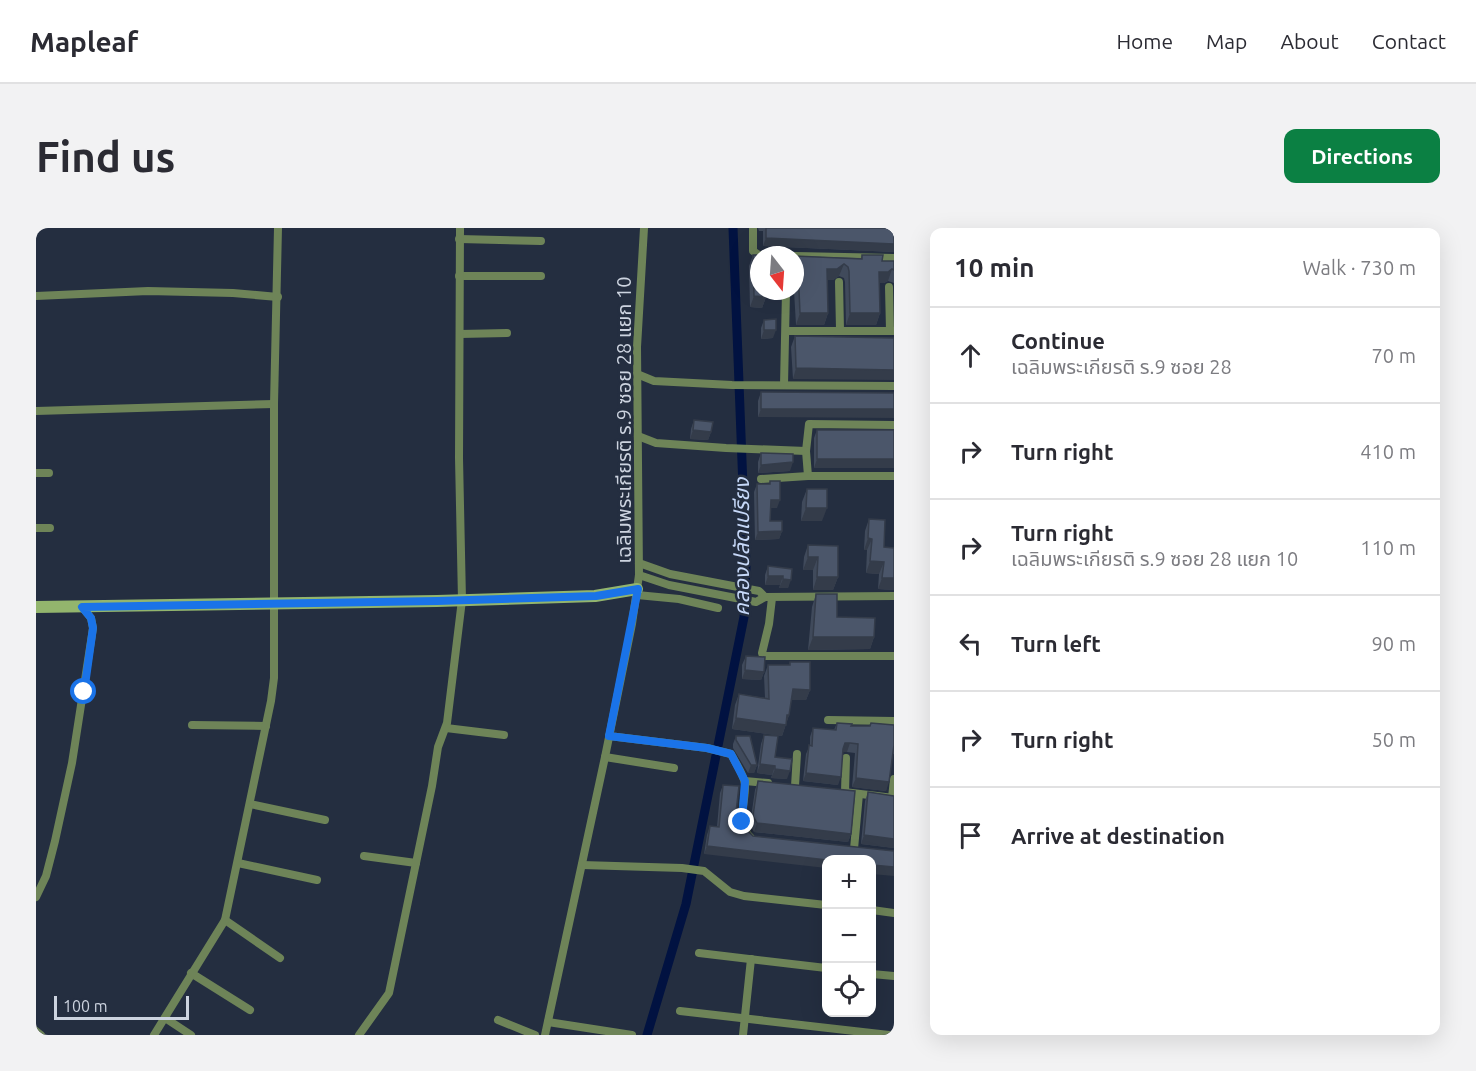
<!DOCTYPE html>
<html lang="en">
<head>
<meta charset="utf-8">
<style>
	:root { --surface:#fff; --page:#f2f2f3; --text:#2b2b33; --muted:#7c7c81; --line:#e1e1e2; --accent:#0b8043 }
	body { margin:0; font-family:Ubuntu,"Noto Sans Thai",sans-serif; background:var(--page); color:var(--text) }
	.controls { position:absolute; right:18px; bottom:18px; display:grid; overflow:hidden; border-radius:12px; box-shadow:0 6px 24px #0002 }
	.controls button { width:54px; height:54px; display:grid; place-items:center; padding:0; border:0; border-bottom:2px solid var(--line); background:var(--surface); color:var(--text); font:30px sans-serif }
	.compass { position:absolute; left:714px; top:18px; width:54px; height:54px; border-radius:50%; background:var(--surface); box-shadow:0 6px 24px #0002; rotate:163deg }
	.scale { position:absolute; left:18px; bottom:15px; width:135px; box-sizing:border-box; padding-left:6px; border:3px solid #ccd3df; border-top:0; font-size:16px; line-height:21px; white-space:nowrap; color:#ccd3df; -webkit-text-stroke:4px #242e40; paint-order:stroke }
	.stop { position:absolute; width:18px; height:18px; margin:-14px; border:4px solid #1a73e8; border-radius:50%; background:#fff }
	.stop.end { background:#1a73e8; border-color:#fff; box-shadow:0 2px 6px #0008 }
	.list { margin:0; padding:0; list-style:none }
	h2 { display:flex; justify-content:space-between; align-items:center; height:78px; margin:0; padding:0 24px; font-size:26px }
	h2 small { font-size:20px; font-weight:400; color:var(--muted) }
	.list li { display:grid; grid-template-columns:39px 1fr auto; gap:18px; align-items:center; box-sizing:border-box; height:96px; padding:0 24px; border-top:2px solid var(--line) }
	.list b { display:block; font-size:22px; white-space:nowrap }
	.list p { margin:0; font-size:20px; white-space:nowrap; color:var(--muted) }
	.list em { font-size:20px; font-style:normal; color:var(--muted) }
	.icon { flex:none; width:33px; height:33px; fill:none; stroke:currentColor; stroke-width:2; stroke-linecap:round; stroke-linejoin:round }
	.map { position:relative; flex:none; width:858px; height:807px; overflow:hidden; border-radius:12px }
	header { display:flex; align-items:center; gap:36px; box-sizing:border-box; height:84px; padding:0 30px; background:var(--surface); border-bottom:2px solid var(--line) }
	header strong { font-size:28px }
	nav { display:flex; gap:33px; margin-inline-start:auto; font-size:21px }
	.intro { display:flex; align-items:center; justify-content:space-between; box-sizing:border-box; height:144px; padding:0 36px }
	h1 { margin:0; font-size:42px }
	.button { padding:15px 27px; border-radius:12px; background:var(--accent); color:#fff; font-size:21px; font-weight:700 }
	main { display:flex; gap:36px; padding:0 36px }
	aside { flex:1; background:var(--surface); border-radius:12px; box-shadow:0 6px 24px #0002 }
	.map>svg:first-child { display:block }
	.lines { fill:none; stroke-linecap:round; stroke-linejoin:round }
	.canal { stroke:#011241; stroke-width:9 }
	.street { stroke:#6e8458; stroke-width:8 }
	.secondary { stroke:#93b56d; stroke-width:12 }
	.wall { fill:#404a5b }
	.shaded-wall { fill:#343c4a }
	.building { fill:#4b566a; stroke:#343c4a; stroke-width:1.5 }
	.route { stroke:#1a73e8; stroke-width:8 }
	.labels { text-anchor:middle; stroke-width:5; stroke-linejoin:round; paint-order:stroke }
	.street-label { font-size:20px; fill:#ccd3df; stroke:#242e40 }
	.water-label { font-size:21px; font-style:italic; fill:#c6d8f8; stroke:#242e40 }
</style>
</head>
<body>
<header>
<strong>Mapleaf</strong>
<nav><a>Home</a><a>Map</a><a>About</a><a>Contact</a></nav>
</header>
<div class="intro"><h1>Find us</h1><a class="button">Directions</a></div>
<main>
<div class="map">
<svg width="858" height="807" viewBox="0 0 858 807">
	<rect width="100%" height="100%" fill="#242e40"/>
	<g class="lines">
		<polyline class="canal" points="611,807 650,676 708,389 710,337 697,0"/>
		<g class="street">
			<polyline points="717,0 717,23 723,27"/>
			<polyline points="423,11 505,13"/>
			<polyline points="759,28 858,30"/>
			<polyline points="423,48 505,48"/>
			<polyline points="803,54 804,102"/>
			<polyline points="853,59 854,103"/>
			<polyline points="0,68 112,63 197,65 242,69"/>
			<polyline points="750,103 858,103"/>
			<polyline points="424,106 471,105"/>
			<polyline points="601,146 618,153 696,157 858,158"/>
			<polyline points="748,157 750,63"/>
			<polyline points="0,183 238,176"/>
			<polyline points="858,197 773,196 770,223 772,248 858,248"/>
			<polyline points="602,208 620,215 690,220 770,223"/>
			<polyline points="0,245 13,245"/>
			<polyline points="725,251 772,248"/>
			<polyline points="0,300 14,300"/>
			<polyline points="603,335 634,346 723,363 729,369"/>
			<polyline points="603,347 633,357 720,374 729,369 858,368"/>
			<polyline points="601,367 643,371 682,380"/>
			<polyline points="736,370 733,396 726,425 727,428 858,428"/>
			<polyline points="792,492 858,493"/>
			<polyline points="156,497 230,498"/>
			<polyline points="410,500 468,507"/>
			<path d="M 573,508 L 671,520 L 695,526 C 699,534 708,547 709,556 C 710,575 699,595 715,610"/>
			<polyline points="569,529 638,540"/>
			<polyline points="709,553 732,555"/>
			<polyline points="759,558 761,526"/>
			<polyline points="808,564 858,570"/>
			<polyline points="809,564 810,530"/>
			<polyline points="856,570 858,551"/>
			<polyline points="214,576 289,592"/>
			<polyline points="818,621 823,566"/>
			<polyline points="328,628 380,635"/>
			<polyline points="202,635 281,652"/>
			<polyline points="546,637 646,640 668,643 694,664 708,668 790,677"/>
			<polyline points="0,669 10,648 19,613 36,535 57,400 55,390 46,379"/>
			<polyline points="836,682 858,685"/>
			<polyline points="189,692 244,730"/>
			<polyline points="663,725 790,740"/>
			<polyline points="155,745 214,782"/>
			<polyline points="836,746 858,748"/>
			<polyline points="644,783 853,807"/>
			<polyline points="129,790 155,807"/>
			<polyline points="462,792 499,807"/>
			<polyline points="512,794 596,807"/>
			<polyline points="0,803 5,807"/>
			<polyline points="118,807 189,692 235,473 238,450 238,176 242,0"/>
			<polyline points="323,807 353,765 396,558 402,519 411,495 426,372 423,230 424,0"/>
			<polyline points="509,807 569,529 596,396 603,347 601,119 608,0"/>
			<polyline points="707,807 715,731"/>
		</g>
		<polyline class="secondary" points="0,379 401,373 559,368 601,361"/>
	</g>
	<g class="wall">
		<polygon points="722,0 858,0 858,24 727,18 727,3 723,3"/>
		<polygon points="717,27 730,69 726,80 714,79 713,38"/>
		<polygon points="826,27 846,33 858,33 858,55 852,53 848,55 844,55 844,85 840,97 810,97 809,54 808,50 803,48 797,52 791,52 792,85 788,97 760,97 758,63 759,63 759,28 825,30"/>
		<polygon points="728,92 737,110 725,111 725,100"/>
		<polygon points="759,108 858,110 757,151 755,119"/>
		<polygon points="725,164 858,165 722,189 722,173"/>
		<polygon points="658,192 675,204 672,212 654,211 655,201"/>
		<polygon points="781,202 858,202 858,240 778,240 778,210"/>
		<polygon points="725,225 754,243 722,245 722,234"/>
		<polygon points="734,253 741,280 735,280 734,293 746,303 743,311 719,312 718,264 721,256 733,256"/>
		<polygon points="771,261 786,293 765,293 766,274"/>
		<polygon points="833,291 848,319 858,320 858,362 842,361 843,346 830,345 831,322 828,322 829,303"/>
		<polygon points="772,317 802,349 797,362 777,362 777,342 767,342 768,329"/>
		<polygon points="732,338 756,341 752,360 743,360 744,357 729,357 729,347"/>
		<polygon points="780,366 801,389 838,409 834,421 772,422 776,379"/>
		<polygon points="710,428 728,444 725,452 706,451 706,437"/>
		<polygon points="754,434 774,462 770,472 755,472 753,487 746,508 696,501 699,477 703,466 729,470 728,448 732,437 753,437"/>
		<polygon points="801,495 815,498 833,498 835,495 858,497 858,526 857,526 850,563 816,559 819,525 811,524 807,524 802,557 767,553 770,526 774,517 774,509 777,500 798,502"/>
		<polygon points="728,507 739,529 751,551 735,550 736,547 721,545 725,516"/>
		<polygon points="700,508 721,537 718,545 712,545 697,520 697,516"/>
		<polygon points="722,553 815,606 812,614 718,604 714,597 719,562"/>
		<polygon points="687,557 698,602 668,626 671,607 674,598 681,599 684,565"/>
		<polygon points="832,564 858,568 858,620 825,616 829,573"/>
	</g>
	<g class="shaded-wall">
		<polygon points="730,10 858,16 858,24 727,18"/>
		<polygon points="808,36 803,48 797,52 787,52 791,41"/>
		<polygon points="856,41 852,53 848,55 839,55 843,44"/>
		<polygon points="718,68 730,69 726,80 714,79"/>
		<polygon points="764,85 792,85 788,97 760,97"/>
		<polygon points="814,85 844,85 840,97 810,97"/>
		<polygon points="728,102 740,102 737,110 725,111"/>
		<polygon points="760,140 858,142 858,152 757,151"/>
		<polygon points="725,181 858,181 858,190 722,189"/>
		<polygon points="657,202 675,204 672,212 654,211"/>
		<polygon points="781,231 858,231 858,240 778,240"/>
		<polygon points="757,234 754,243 722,245 725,237"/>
		<polygon points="735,272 744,272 741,280 732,280"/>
		<polygon points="770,280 791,280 786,293 765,293"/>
		<polygon points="746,303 743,311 719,312 722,304"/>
		<polygon points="832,310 836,311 831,322 828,322"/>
		<polygon points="772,329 782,329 777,342 767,342"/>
		<polygon points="834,333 848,334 843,346 830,345"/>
		<polygon points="732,348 747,348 744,357 729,357"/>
		<polygon points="781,349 802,349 797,362 777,362"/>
		<polygon points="846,350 858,350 858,362 842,361"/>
		<polygon points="747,351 755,352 752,360 743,360"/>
		<polygon points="777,409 838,409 834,421 772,422"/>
		<polygon points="709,442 728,444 725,452 706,451"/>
		<polygon points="757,461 774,462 770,472 753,472"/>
		<polygon points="753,487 746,508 696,501 700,490"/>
		<polygon points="809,515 814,515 811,524 806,524"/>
		<polygon points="724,536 739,538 736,547 721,545"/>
		<polygon points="715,537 721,537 718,545 712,545"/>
		<polygon points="739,541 754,543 751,551 735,550"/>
		<polygon points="770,545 805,549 802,557 767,553"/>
		<polygon points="820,550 853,554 850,563 816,559"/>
		<polygon points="721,595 815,606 812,614 718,604"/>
		<polygon points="828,607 858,611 858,620 825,616"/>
		<polygon points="671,618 790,632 790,640 668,626"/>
		<polygon points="836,637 858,639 858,648 836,646"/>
	</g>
	<g class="building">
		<polygon points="730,0 858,0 858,16 730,10"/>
		<polygon points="717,27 723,27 723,63 730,63 730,69 718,68"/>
		<polygon points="826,27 847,27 846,33 858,33 858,42 856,41 852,44 843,44 844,85 814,85 813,43 812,39 808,36 801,41 791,41 792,85 764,85 762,40 759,40 759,28 826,31"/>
		<polygon points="740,91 740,102 728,102 728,92"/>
		<polygon points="759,108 858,110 858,142 760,140"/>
		<polygon points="725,164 858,165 858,181 725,181"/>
		<polygon points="658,192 677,194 675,204 657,202"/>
		<rect x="781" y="202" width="77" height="29"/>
		<polygon points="725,225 757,226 757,234 725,237"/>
		<polygon points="734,253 744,253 744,272 735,272 734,293 746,293 746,303 722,304 721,256 734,256"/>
		<polygon points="771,261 791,261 791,280 770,280"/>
		<polygon points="833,291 849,292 848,319 858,320 858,350 846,350 848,334 834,333 836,311 832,310"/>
		<polygon points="772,317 802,318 802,349 781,349 782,329 772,329"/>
		<polygon points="732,338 756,341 755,352 747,351 747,348 732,348"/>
		<polygon points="780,366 801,366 801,389 839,390 838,409 777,409"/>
		<polygon points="710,428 729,429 728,444 709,442"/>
		<polygon points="754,434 774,434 774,462 757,461 753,487 751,487 750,497 700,490 703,466 733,471 732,437 754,437"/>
		<polygon points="801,495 816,496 815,498 834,498 835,495 858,497 858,517 853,554 820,550 822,516 814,515 809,515 807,521 805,549 770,545 773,517 776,518 777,500 800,502"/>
		<polygon points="728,507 742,508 739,529 756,531 754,543 739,541 739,538 724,536"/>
		<polygon points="700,508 714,508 721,537 715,537 700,512"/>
		<polygon points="722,553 819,563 815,606 721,595 717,588"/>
		<polygon points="687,557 703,558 698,602 712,603 717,608 858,623 858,639 836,637 836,632 791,632 671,618 674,598 683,599"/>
		<polygon points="832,564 858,568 858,611 828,607"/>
	</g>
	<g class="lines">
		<polyline class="route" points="48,464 57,400 55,390 46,379 401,373 560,368 602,361 573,508 671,520 695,526 709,553 706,594"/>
	</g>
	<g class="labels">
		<g class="street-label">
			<text transform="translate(588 192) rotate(-90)" y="7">เฉลิมพระเกียรติ ร.9 ซอย 28 แยก 10</text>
		</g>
		<g class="water-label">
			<text transform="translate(706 319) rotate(-90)" y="7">คลองปลัดเปรียง</text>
		</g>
	</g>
</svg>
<div class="controls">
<button>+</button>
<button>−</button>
<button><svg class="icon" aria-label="locate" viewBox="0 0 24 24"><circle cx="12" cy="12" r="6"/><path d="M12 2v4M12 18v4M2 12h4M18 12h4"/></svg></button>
</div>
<svg class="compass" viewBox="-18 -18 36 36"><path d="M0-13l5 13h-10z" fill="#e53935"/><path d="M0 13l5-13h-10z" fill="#7c7c81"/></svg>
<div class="scale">100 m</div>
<div class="stop" style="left:48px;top:464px"></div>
<div class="stop end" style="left:706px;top:594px"></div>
</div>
<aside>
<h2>10 min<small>Walk · 730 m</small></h2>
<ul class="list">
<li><svg class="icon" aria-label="ahead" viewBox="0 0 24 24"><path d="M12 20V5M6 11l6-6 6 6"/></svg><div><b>Continue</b><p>เฉลิมพระเกียรติ ร.9 ซอย 28</p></div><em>70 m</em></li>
<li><svg class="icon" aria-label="right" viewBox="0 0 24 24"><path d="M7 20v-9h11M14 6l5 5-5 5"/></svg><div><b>Turn right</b></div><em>410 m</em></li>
<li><svg class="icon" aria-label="right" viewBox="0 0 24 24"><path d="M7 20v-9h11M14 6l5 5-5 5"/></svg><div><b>Turn right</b><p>เฉลิมพระเกียรติ ร.9 ซอย 28 แยก 10</p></div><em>110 m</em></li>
<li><svg class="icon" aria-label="left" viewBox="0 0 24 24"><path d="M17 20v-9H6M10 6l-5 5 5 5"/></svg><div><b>Turn left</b></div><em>90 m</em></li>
<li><svg class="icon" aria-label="right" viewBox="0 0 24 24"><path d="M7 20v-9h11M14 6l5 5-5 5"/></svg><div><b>Turn right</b></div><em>50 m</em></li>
<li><svg class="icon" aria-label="arrive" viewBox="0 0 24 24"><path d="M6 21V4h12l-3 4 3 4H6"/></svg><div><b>Arrive at destination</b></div></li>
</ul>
</aside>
</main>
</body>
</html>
